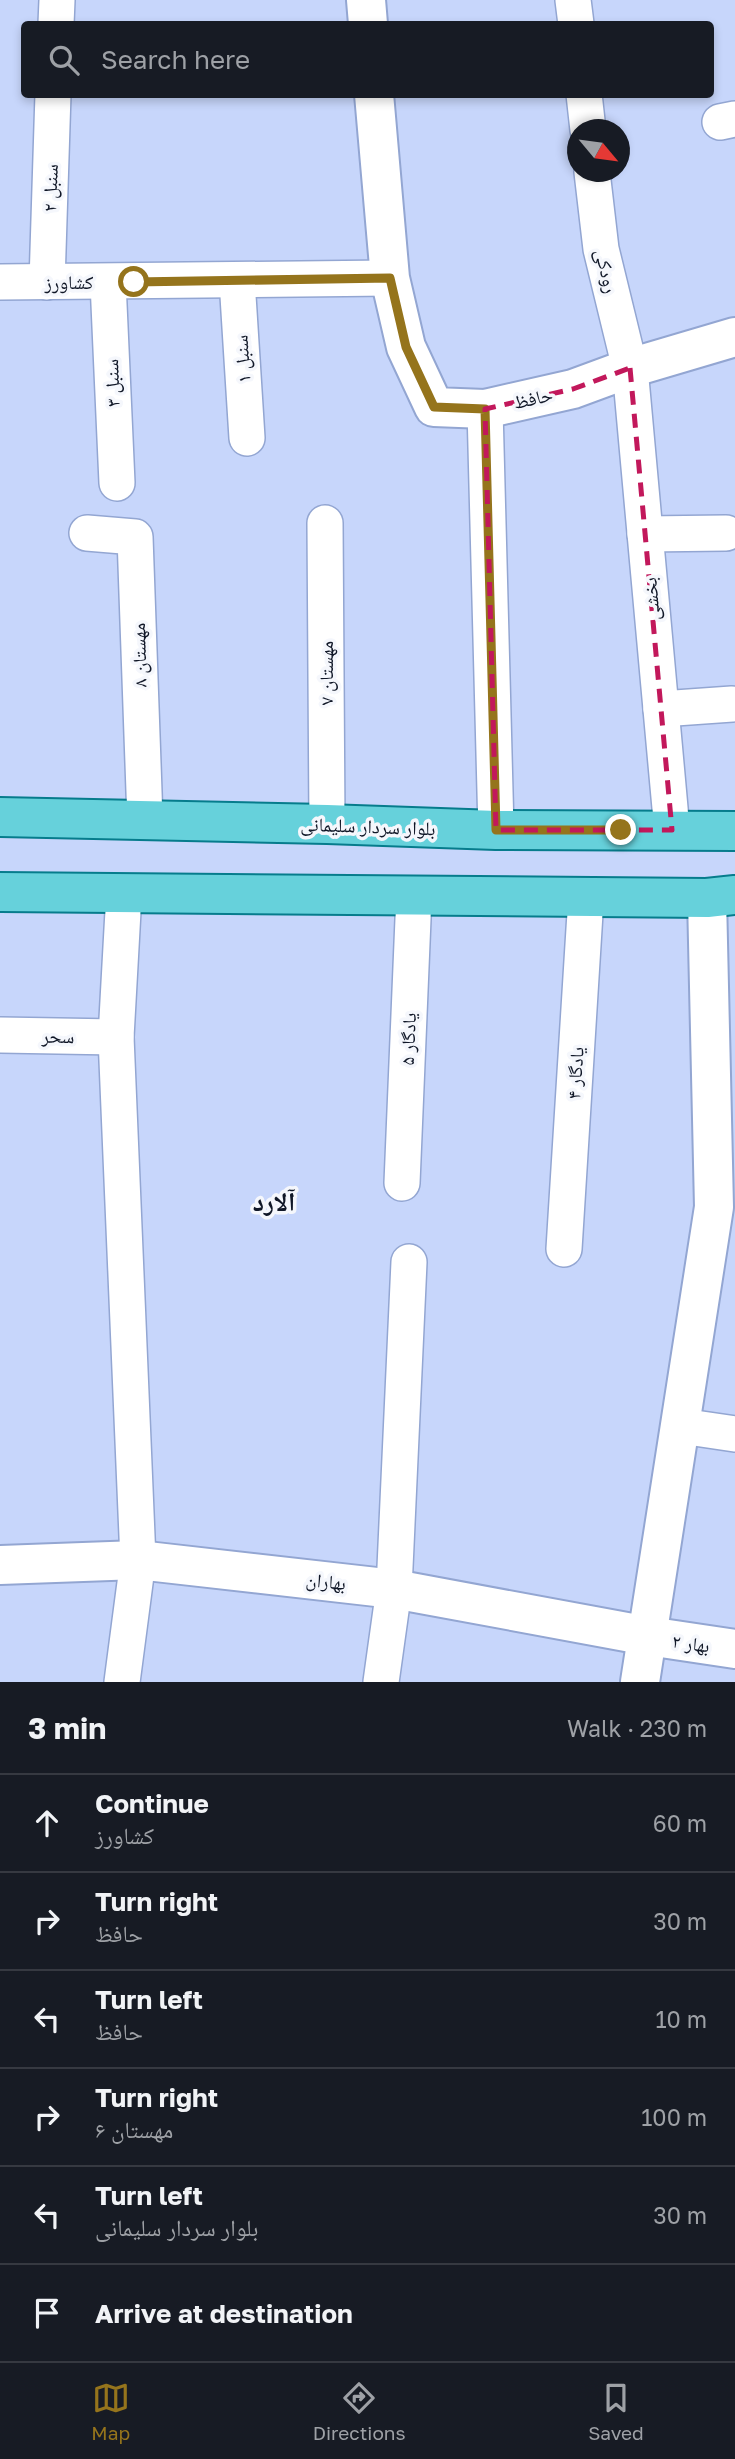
<!DOCTYPE html>
<html lang="en">
<head>
<meta charset="utf-8">
<style>
	:root { --surface:#171b24; --page:#242831; --text:#f1f3f6; --muted:#9ea1a6; --line:#363941; --accent:#95741c }
	body { margin:0; font-family:"Golos Text","Noto Naskh Arabic",sans-serif; background:var(--page); color:var(--text) }
	.compass { position:absolute; left:567px; top:119px; width:63px; height:63px; border-radius:50%; background:var(--surface); box-shadow:0 4px 10px #0003; rotate:119deg }
	.stop { position:absolute; width:21px; height:21px; margin:-16px; border:5px solid #95741c; border-radius:50%; background:#fff }
	.stop.end { background:#95741c; border-color:#fff; box-shadow:0 2px 7px #0008 }
	.list { margin:0; padding:0; list-style:none }
	h2 { display:flex; justify-content:space-between; align-items:center; height:91px; margin:0; padding:0 28px; font-size:30px }
	h2 small { font-size:23px; font-weight:400; color:var(--muted) }
	.list li { display:grid; grid-template-columns:46px 1fr auto; gap:21px; align-items:center; box-sizing:border-box; height:98px; padding:0 28px; border-top:2px solid var(--line) }
	.list b { display:block; font-size:26px; white-space:nowrap }
	.list p { margin:0; font-size:23px; white-space:nowrap; color:var(--muted) }
	.list em { font-size:23px; font-style:normal; color:var(--muted) }
	.icon { flex:none; width:38px; height:38px; fill:none; stroke:currentColor; stroke-width:2; stroke-linecap:round; stroke-linejoin:round }
	.map { position:relative; flex:none; width:735px; height:1682px; overflow:hidden }
	.search { position:absolute; background:var(--surface); box-shadow:0 4px 10px #0003; left:21px; right:21px; top:21px; height:77px; display:flex; align-items:center; gap:18px; box-sizing:border-box; padding:0 24px; border-radius:7px; color:var(--muted); font-size:26px }
	.sheet { height:679px; background:var(--surface) }
	nav { display:flex; justify-content:space-around; align-items:center; box-sizing:border-box; height:98px; border-top:2px solid var(--line); background:var(--surface); font-size:19px; color:var(--muted) }
	nav a { display:grid; justify-items:center; gap:4px }
	nav .on { color:var(--accent) }
	.map>svg:first-child { display:block }
	.lines { fill:none; stroke-linecap:round; stroke-linejoin:round }
	.minor-casing { stroke:#93a6d2; stroke-width:38 }
	.tertiary-casing { stroke:#93a6d2; stroke-width:42 }
	.primary-casing { stroke:#067c8c; stroke-width:42 }
	.minor { stroke:#fff; stroke-width:35 }
	.tertiary { stroke:#fff; stroke-width:38 }
	.primary { stroke:#66d1db; stroke-width:38 }
	.route { stroke:#95741c; stroke-width:9 }
	.marked { fill:none; stroke:#c2185b; stroke-width:5; stroke-dasharray:14 9; stroke-linejoin:round }
	.labels { text-anchor:middle; stroke-width:7; stroke-linejoin:round; paint-order:stroke }
	.street-label { font-size:19px; fill:#101727; stroke:#f5f7fc }
	.district-label { font-size:26px; font-weight:bold; fill:#101727; stroke:#f5f7fc }
</style>
</head>
<body>
<div class="map">
<svg width="735" height="1682" viewBox="0 0 735 1682">
	<rect width="100%" height="100%" fill="#c7d6fb"/>
	<g class="lines">
		<defs>
			<g id="minor">
				<polyline points="573,0 576,24"/>
				<polyline points="56,24 57,0"/>
				<polyline points="584,94 588,130"/>
				<polyline points="720,122 735,119"/>
				<polyline points="592,172 601,249 630,368 672,830"/>
				<polyline points="237,280 247,438"/>
				<polyline points="0,282 390,278"/>
				<polyline points="47,282 53,94"/>
				<polyline points="108,282 117,483"/>
				<polyline points="485,409 496,830"/>
				<polyline points="325,523 327,824"/>
				<polyline points="87,533 135,537 145,820"/>
				<polyline points="645,534 726,533"/>
				<polyline points="661,709 732,704"/>
				<polyline points="0,1035 116,1037"/>
				<polyline points="402,1183 414,895"/>
				<polyline points="564,1249 586,897"/>
				<polyline points="681,1426 735,1434"/>
				<polyline points="122,1682 138,1560 116,1037 124,893"/>
				<polyline points="381,1682 394,1589 409,1262"/>
			</g>
			<g id="tertiary">
				<polyline points="366,0 368,24"/>
				<polyline points="374,94 390,278 406,347 434,407 485,409 573,389 630,368 735,337"/>
				<polyline points="0,1565 138,1560 394,1589 648,1636 735,1649"/>
				<polyline points="640,1682 714,1207 707,898"/>
			</g>
			<g id="primary">
				<polyline points="0,817 327,824 496,830 735,831"/>
				<polyline points="0,892 707,898 735,895"/>
			</g>
		</defs>
		<use href="#minor" class="minor-casing"/>
		<use href="#tertiary" class="tertiary-casing"/>
		<use href="#primary" class="primary-casing"/>
		<use href="#minor" class="minor"/>
		<use href="#tertiary" class="tertiary"/>
		<use href="#primary" class="primary"/>
	</g>
	<g class="lines">
		<polyline class="route" points="134,282 390,278 406,347 434,407 485,409 496,830 621,830"/>
	</g>
	<path class="marked" d="M 630,368 L 672,830 L 496,830 L 485,409 L 573,389 Z"/>
	<g class="labels">
		<g class="street-label">
			<text transform="translate(50 188) rotate(-88)" y="7">سنبل ۲</text>
			<text transform="translate(607 271) rotate(77)" y="7">رودکی</text>
			<text x="69" y="289">کشاورز</text>
			<text transform="translate(242 359) rotate(-94)" y="7">سنبل ۱</text>
			<text transform="translate(112 383) rotate(-92)" y="7">سنبل ۳</text>
			<text transform="translate(533 398) rotate(-13)" y="7">حافظ</text>
			<text transform="translate(651 599) rotate(-95)" y="7">بخشی</text>
			<text transform="translate(139 655) rotate(-92)" y="7">مهستان ۸</text>
			<text transform="translate(326 673) rotate(-90)" y="7">مهستان ۷</text>
			<text transform="translate(368 826) rotate(2)" y="7">بلوار سردار سلیمانی</text>
			<text transform="translate(58 1036) rotate(1)" y="7">سحر</text>
			<text transform="translate(408 1039) rotate(-88)" y="7">یادگار ۵</text>
			<text transform="translate(575 1073) rotate(-86)" y="7">یادگار ۴</text>
			<text transform="translate(326 1581) rotate(6)" y="7">بهاران</text>
			<text transform="translate(691 1643) rotate(8)" y="7">بهار ۲</text>
		</g>
		<g class="district-label">
			<text x="274" y="1211">آلارد</text>
		</g>
	</g>
</svg>
<svg class="compass" viewBox="-18 -18 36 36"><path d="M0-13l5 13h-10z" fill="#e53935"/><path d="M0 13l5-13h-10z" fill="#9ea1a6"/></svg>
<div class="stop" style="left:134px;top:282px"></div>
<div class="stop end" style="left:621px;top:830px"></div>
<div class="search"><svg class="icon" aria-label="search" viewBox="0 0 24 24"><circle cx="10" cy="10" r="6"/><path d="M15 15l6 6"/></svg>Search here</div>
</div>
<section class="sheet">
<h2>3 min<small>Walk · 230 m</small></h2>
<ul class="list">
<li><svg class="icon" aria-label="ahead" viewBox="0 0 24 24"><path d="M12 20V5M6 11l6-6 6 6"/></svg><div><b>Continue</b><p>کشاورز</p></div><em>60 m</em></li>
<li><svg class="icon" aria-label="right" viewBox="0 0 24 24"><path d="M7 20v-9h11M14 6l5 5-5 5"/></svg><div><b>Turn right</b><p>حافظ</p></div><em>30 m</em></li>
<li><svg class="icon" aria-label="left" viewBox="0 0 24 24"><path d="M17 20v-9H6M10 6l-5 5 5 5"/></svg><div><b>Turn left</b><p>حافظ</p></div><em>10 m</em></li>
<li><svg class="icon" aria-label="right" viewBox="0 0 24 24"><path d="M7 20v-9h11M14 6l5 5-5 5"/></svg><div><b>Turn right</b><p>مهستان ۶</p></div><em>100 m</em></li>
<li><svg class="icon" aria-label="left" viewBox="0 0 24 24"><path d="M17 20v-9H6M10 6l-5 5 5 5"/></svg><div><b>Turn left</b><p>بلوار سردار سلیمانی</p></div><em>30 m</em></li>
<li><svg class="icon" aria-label="arrive" viewBox="0 0 24 24"><path d="M6 21V4h12l-3 4 3 4H6"/></svg><div><b>Arrive at destination</b></div></li>
</ul>
</section>
<nav>
<a class="on"><svg class="icon" aria-label="map" viewBox="0 0 24 24"><path d="M3 6l6-2 6 2 6-2v14l-6 2-6-2-6 2zM9 4v14M15 6v14"/></svg>Map</a>
<a><svg class="icon" aria-label="directions" viewBox="0 0 24 24"><path d="M12 3l9 9-9 9-9-9zM9 14v-3h6M13 9l2 2-2 2"/></svg>Directions</a>
<a><svg class="icon" aria-label="saved" viewBox="0 0 24 24"><path d="M7 4h10v16l-5-4-5 4z"/></svg>Saved</a>
</nav>
</body>
</html>
